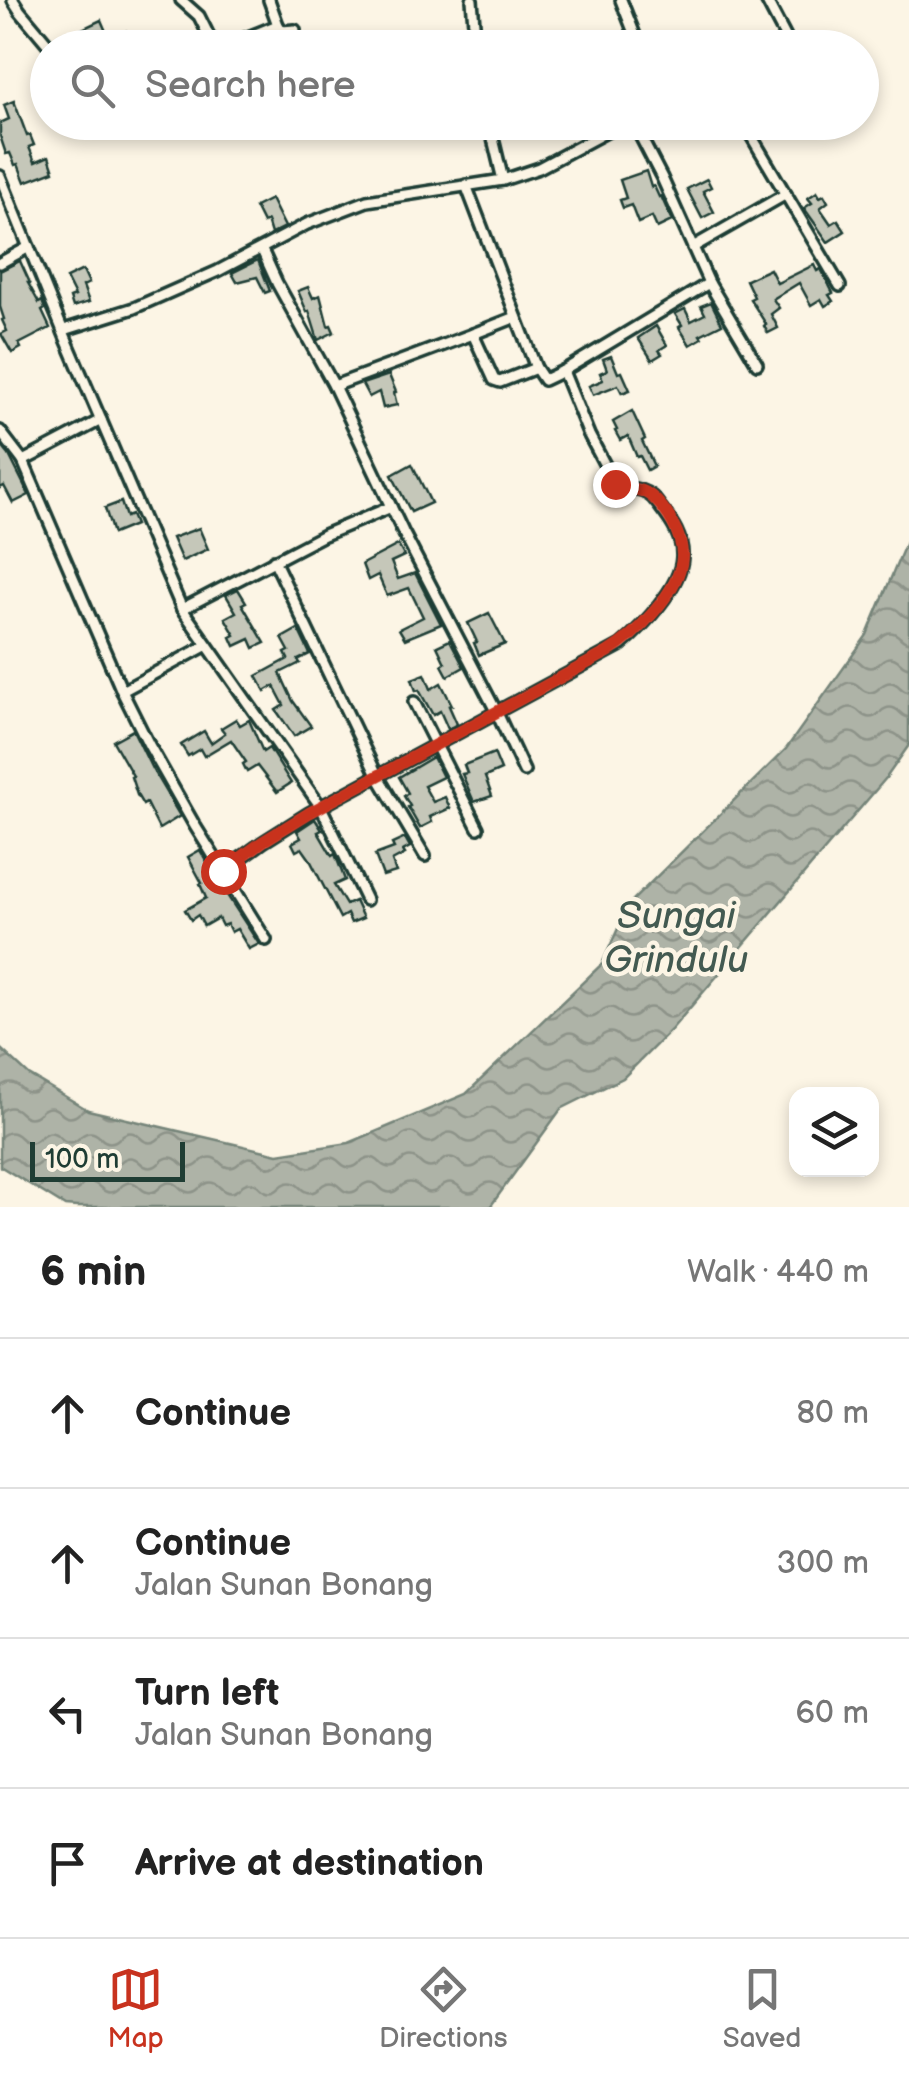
<!DOCTYPE html>
<html lang="en">
<head>
<meta charset="utf-8">
<style>
	:root { --surface:#fff; --page:#f2f2f2; --text:#222; --muted:#767676; --line:#e0e0e0; --accent:#c8321e }
	body { margin:0; font-family:"Balsamiq Sans",sans-serif; background:var(--page); color:var(--text) }
	.controls { position:absolute; right:30px; bottom:30px; display:grid; overflow:hidden; border-radius:20px; box-shadow:0 5px 15px #0003 }
	.controls button { width:90px; height:90px; display:grid; place-items:center; padding:0; border:0; border-bottom:2px solid var(--line); background:var(--surface); color:var(--text); font:50px sans-serif }
	.scale { position:absolute; left:30px; bottom:25px; width:155px; box-sizing:border-box; padding-left:10px; border:5px solid #1f3d34; border-top:0; font-size:28px; line-height:35px; white-space:nowrap; color:#1f3d34; -webkit-text-stroke:8px #fcf5e5; paint-order:stroke }
	.stop { position:absolute; width:30px; height:30px; margin:-22px; border:8px solid #c8321e; border-radius:50%; background:#fff }
	.stop.end { background:#c8321e; border-color:#fff; box-shadow:0 2px 10px #0008 }
	.list { margin:0; padding:0; list-style:none }
	h2 { display:flex; justify-content:space-between; align-items:center; height:130px; margin:0; padding:0 40px; font-size:42px }
	h2 small { font-size:32px; font-weight:400; color:var(--muted) }
	.list li { display:grid; grid-template-columns:65px 1fr auto; gap:30px; align-items:center; box-sizing:border-box; height:150px; padding:0 40px; border-top:2px solid var(--line) }
	.list b { display:block; font-size:38px; white-space:nowrap }
	.list p { margin:0; font-size:32px; white-space:nowrap; color:var(--muted) }
	.list em { font-size:32px; font-style:normal; color:var(--muted) }
	.icon { flex:none; width:55px; height:55px; fill:none; stroke:currentColor; stroke-width:2; stroke-linecap:round; stroke-linejoin:round }
	.map { position:relative; flex:none; width:909px; height:1207px; overflow:hidden }
	.search { position:absolute; background:var(--surface); box-shadow:0 5px 15px #0003; left:30px; right:30px; top:30px; height:110px; display:flex; align-items:center; gap:25px; box-sizing:border-box; padding:0 35px; border-radius:55px; color:var(--muted); font-size:38px }
	.sheet { height:730px; background:var(--surface) }
	nav { display:flex; justify-content:space-around; align-items:center; box-sizing:border-box; height:140px; border-top:2px solid var(--line); background:var(--surface); font-size:28px; color:var(--muted) }
	nav a { display:grid; justify-items:center; gap:5px }
	nav .on { color:var(--accent) }
	.map>svg:first-child { display:block }
	.water { fill:url(#water-waves); stroke:#758479; stroke-width:2.5 }
	.building { fill:#c5c7b9; stroke:#1f3d34; stroke-width:2.5 }
	.lines { fill:none; stroke-linecap:round; stroke-linejoin:round }
	.minor-casing { stroke:#1f3d34; stroke-width:16 }
	.minor { stroke:#fcf5e5; stroke-width:9 }
	.route { stroke:#c8321e; stroke-width:12 }
	.labels { text-anchor:middle; stroke-width:9; stroke-linejoin:round; paint-order:stroke }
	.water-label { font-size:38px; font-style:italic; fill:#435a51; stroke:#fcf5e5 }
</style>
</head>
<body>
<div class="map">
<svg width="909" height="1207" viewBox="0 0 909 1207">
	<defs>
		<pattern id="water-waves" width="16" height="10" patternUnits="userSpaceOnUse" patternTransform="scale(2.5)"><rect width="16" height="10" fill="#aeb3a7"/><path d="M0 5q4-4 8 0t8 0" fill="none" stroke="#8d9389"/></pattern>
	</defs>
	<rect width="100%" height="100%" fill="#fcf5e5"/>
	<filter id="ink" filterUnits="userSpaceOnUse"><feTurbulence type="fractalNoise" baseFrequency=".01" numOctaves="2"/><feDisplacementMap in="SourceGraphic" scale="20" xChannelSelector="R" yChannelSelector="G"/><feConvolveMatrix kernelMatrix="1 2 1 2 8 2 1 2 1" color-interpolation-filters="sRGB"/></filter>
	<g filter="url(#ink)">
		<polygon class="water" points="909,535 909,745 886,778 671,1030 623,1078 561,1109 490,1207 77,1207 65,1206 0,1166 0,1048 29,1075 88,1110 278,1154 349,1143 466,1094 602,964 629,904 786,749 867,635"/>
		<g class="building">
			<polygon points="101,20 108,36 126,31 130,48 90,48 82,29"/>
			<polygon points="14,101 27,136 30,135 34,145 29,147 35,162 49,156 54,171 25,182 18,164 15,165 10,153 6,154 0,136 0,123 9,119 4,105"/>
			<polygon points="646,171 651,187 654,186 659,197 661,196 672,221 657,228 652,217 638,223 631,205 623,208 620,200 626,198 620,180"/>
			<polygon points="707,179 711,187 703,191 714,212 702,218 687,189"/>
			<polygon points="817,192 820,197 824,195 828,202 820,208 831,224 838,220 845,231 828,242 804,208 812,203 808,198"/>
			<polygon points="271,199 285,227 271,234 267,221 263,223 255,207"/>
			<polygon points="258,260 270,291 265,293 257,277 237,282 232,273"/>
			<polygon points="20,261 30,283 28,283 39,303 42,301 45,309 42,311 50,328 19,344 21,348 12,353 1,334 7,331 2,320 4,319 0,307 0,271"/>
			<polygon points="814,265 817,271 821,269 833,293 829,295 833,301 825,306 821,299 811,305 799,283 773,299 779,308 771,314 778,328 768,333 764,326 766,324 750,299 754,297 746,280 770,269 777,283"/>
			<polygon points="83,270 89,283 83,286 89,302 73,307 70,298 75,296 66,278"/>
			<polygon points="308,287 313,298 320,295 328,326 331,325 334,332 318,340 309,311 307,312 298,291"/>
			<polygon points="711,302 722,324 700,335 702,338 690,345 679,327 682,325 675,314 685,309 691,321 705,314 701,306"/>
			<polygon points="656,326 667,345 659,350 662,354 652,360 638,338"/>
			<polygon points="611,356 618,373 622,372 630,390 622,393 618,385 593,395 589,386 603,380 600,373 607,370 603,359"/>
			<polygon points="389,375 396,392 394,393 397,405 383,408 379,392 369,397 362,384"/>
			<polygon points="632,411 645,439 642,441 654,466 647,470 640,456 637,457 628,436 620,440 615,431 617,430 613,422"/>
			<polygon points="0,444 9,455 29,495 13,503 4,486 0,488"/>
			<polygon points="412,464 431,503 411,512 392,475"/>
			<polygon points="121,502 126,517 131,515 135,525 113,534 105,508"/>
			<polygon points="199,528 208,549 182,561 172,538"/>
			<polygon points="398,545 404,556 391,562 398,579 415,573 441,624 405,639 399,629 423,617 409,588 387,596 378,575 368,580 362,564"/>
			<polygon points="238,589 246,602 242,604 265,643 254,648 250,639 235,646 231,637 235,635 225,618 236,612 226,595"/>
			<polygon points="489,613 505,644 479,655 474,643 477,642 468,623"/>
			<polygon points="298,629 310,654 298,660 300,663 280,673 293,701 311,726 294,736 276,710 284,705 274,686 265,691 257,676 288,659 285,653 289,651 282,638"/>
			<polygon points="450,640 464,667 448,676 442,665 445,663 437,646"/>
			<polygon points="425,674 431,689 441,683 452,705 449,706 457,724 448,729 440,711 433,715 419,690 416,691 412,679"/>
			<polygon points="236,719 240,725 249,720 263,752 269,748 291,783 277,792 257,766 247,772 243,764 246,762 231,740 204,756 200,749 188,756 181,745 204,731 211,743 225,733 221,728"/>
			<polygon points="133,730 152,769 180,816 159,829 146,803 143,805 137,795 131,777 133,776 113,741"/>
			<polygon points="494,753 501,770 485,777 492,796 474,802 462,774 467,773 464,765"/>
			<polygon points="433,757 443,777 424,786 433,802 445,797 450,808 430,817 432,822 420,828 408,807 410,806 404,796 408,793 399,777"/>
			<polygon points="315,819 322,830 318,832 332,856 335,854 345,880 334,885 346,905 355,901 363,918 351,923 347,914 340,918 309,858 302,848 296,851 292,843 301,838 297,831"/>
			<polygon points="405,838 410,847 403,851 405,854 392,861 396,872 383,876 375,855 394,848 392,844"/>
			<polygon points="200,850 227,895 259,944 249,949 237,929 231,932 227,924 222,926 218,918 204,926 198,915 191,920 185,910 206,898 200,884 202,883 188,857"/>
		</g>
		<g class="lines">
			<defs>
				<g id="minor">
					<polyline points="13,0 20,11 51,48"/>
					<polyline points="181,0 199,16 215,48"/>
					<polyline points="472,0 476,48"/>
					<polyline points="621,0 640,48"/>
					<polyline points="766,0 786,38 771,48"/>
					<polyline points="278,25 282,31 295,30"/>
					<polyline points="221,48 278,25 269,0"/>
					<polyline points="489,122 503,180"/>
					<polyline points="633,122 662,178 709,283 757,364"/>
					<polyline points="743,122 840,286"/>
					<polyline points="0,176 67,341 182,609 321,807 366,900"/>
					<polyline points="466,185 536,368 544,380 563,371 709,283"/>
					<polyline points="693,247 786,194"/>
					<polyline points="262,250 277,283 334,386 403,532 496,711 524,771"/>
					<polyline points="0,263 29,247"/>
					<polyline points="64,330 134,308 218,271 307,224 367,201 503,180 539,168 625,122"/>
					<polyline points="473,334 516,317"/>
					<polyline points="334,386 473,334 494,380 500,382 536,368"/>
					<polyline points="101,420 23,461 122,691 149,745 195,826 266,940"/>
					<polyline points="0,431 23,461"/>
					<polyline points="274,560 377,775 425,856"/>
					<polyline points="182,609 324,535 391,507"/>
					<polyline points="122,691 207,645"/>
					<polyline points="414,702 478,828"/>
					<path d="M 223,871 L 263,842 L 309,813 L 621,645 C 643,626 681,587 682,557 C 683,538 672,522 661,508 C 658,504 655,499 651,496 C 642,488 626,489 615,484 L 589,435 L 563,371"/>
				</g>
			</defs>
			<use href="#minor" class="minor-casing"/>
			<use href="#minor" class="minor"/>
		</g>
	</g>
	<g class="lines" filter="url(#ink)">
		<path class="route" d="M 223,871 L 262,842 L 309,813 L 608,652 C 634,637 681,590 682,557 C 683,536 667,509 651,496 C 642,488 626,489 615,484"/>
	</g>
	<g class="labels">
		<g class="water-label">
			<text x="676" y="928">Sungai<tspan x="676" dy="44">Grindulu</tspan></text>
		</g>
	</g>
</svg>
<div class="controls">
<button><svg class="icon" aria-label="layers" viewBox="0 0 24 24"><path d="M12 4l9 5-9 5-9-5zM3 14l9 5 9-5"/></svg></button>
</div>
<div class="scale">100 m</div>
<div class="stop" style="left:223px;top:871px"></div>
<div class="stop end" style="left:615px;top:484px"></div>
<div class="search"><svg class="icon" aria-label="search" viewBox="0 0 24 24"><circle cx="10" cy="10" r="6"/><path d="M15 15l6 6"/></svg>Search here</div>
</div>
<section class="sheet">
<h2>6 min<small>Walk · 440 m</small></h2>
<ul class="list">
<li><svg class="icon" aria-label="ahead" viewBox="0 0 24 24"><path d="M12 20V5M6 11l6-6 6 6"/></svg><div><b>Continue</b></div><em>80 m</em></li>
<li><svg class="icon" aria-label="ahead" viewBox="0 0 24 24"><path d="M12 20V5M6 11l6-6 6 6"/></svg><div><b>Continue</b><p>Jalan Sunan Bonang</p></div><em>300 m</em></li>
<li><svg class="icon" aria-label="left" viewBox="0 0 24 24"><path d="M17 20v-9H6M10 6l-5 5 5 5"/></svg><div><b>Turn left</b><p>Jalan Sunan Bonang</p></div><em>60 m</em></li>
<li><svg class="icon" aria-label="arrive" viewBox="0 0 24 24"><path d="M6 21V4h12l-3 4 3 4H6"/></svg><div><b>Arrive at destination</b></div></li>
</ul>
</section>
<nav>
<a class="on"><svg class="icon" aria-label="map" viewBox="0 0 24 24"><path d="M3 6l6-2 6 2 6-2v14l-6 2-6-2-6 2zM9 4v14M15 6v14"/></svg>Map</a>
<a><svg class="icon" aria-label="directions" viewBox="0 0 24 24"><path d="M12 3l9 9-9 9-9-9zM9 14v-3h6M13 9l2 2-2 2"/></svg>Directions</a>
<a><svg class="icon" aria-label="saved" viewBox="0 0 24 24"><path d="M7 4h10v16l-5-4-5 4z"/></svg>Saved</a>
</nav>
</body>
</html>
